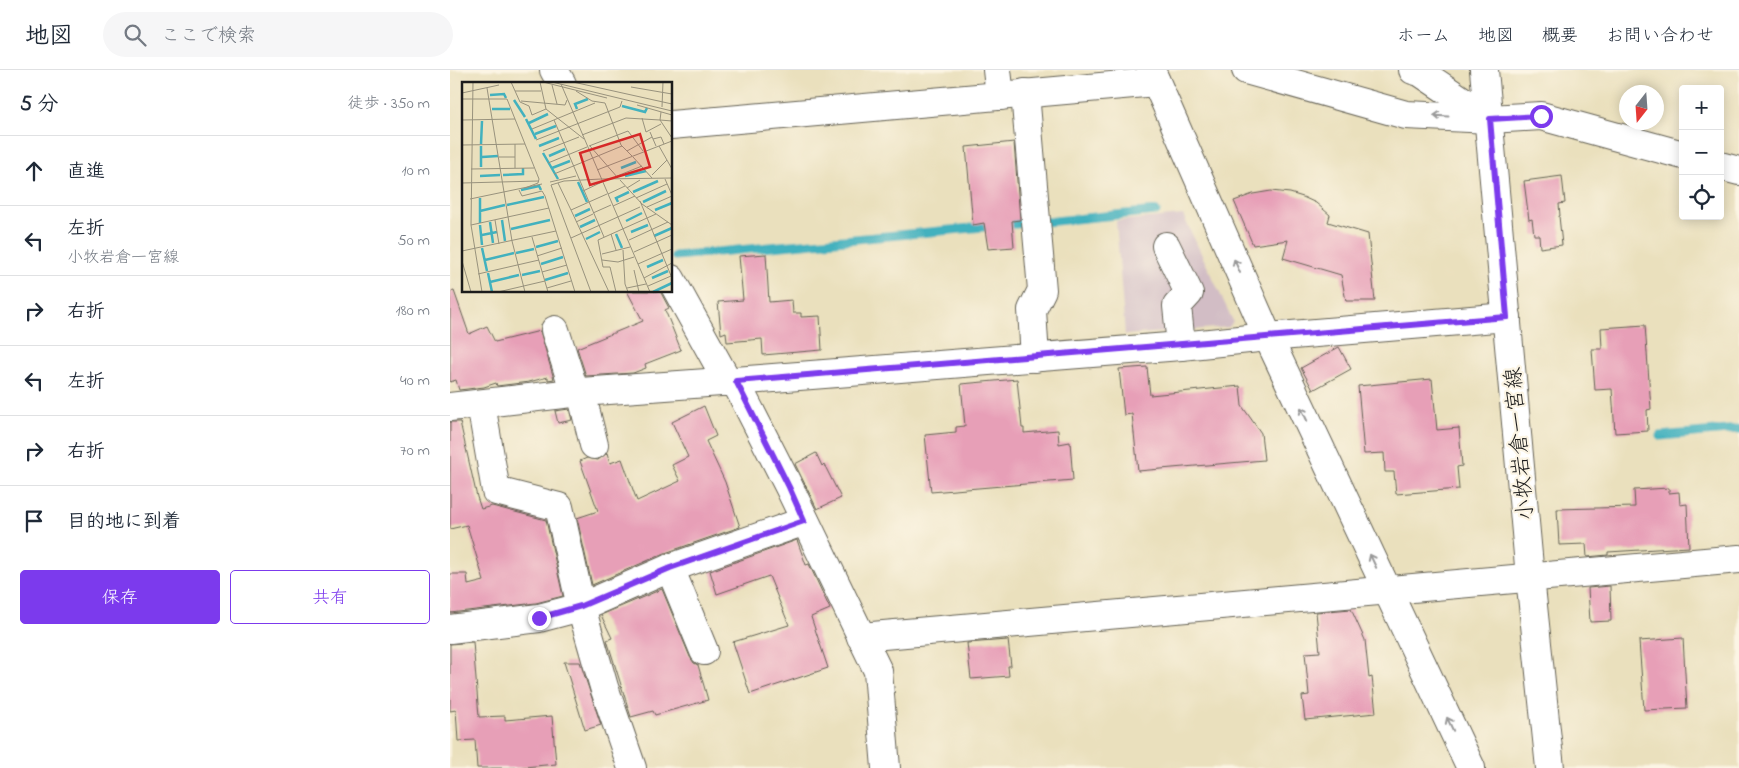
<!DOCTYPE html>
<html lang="ja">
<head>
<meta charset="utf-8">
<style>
	:root { --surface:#fff; --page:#f6f6f7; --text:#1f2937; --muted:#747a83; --line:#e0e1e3; --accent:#7c3aed }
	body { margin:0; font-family:"Indie Flower","Klee One",sans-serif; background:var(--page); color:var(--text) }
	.controls { position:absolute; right:15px; top:15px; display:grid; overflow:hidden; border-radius:5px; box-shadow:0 2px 12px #0003 }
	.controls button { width:45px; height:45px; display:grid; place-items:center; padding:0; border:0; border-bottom:1px solid var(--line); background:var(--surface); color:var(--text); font:25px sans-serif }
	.compass { position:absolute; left:1169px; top:15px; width:45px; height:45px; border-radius:50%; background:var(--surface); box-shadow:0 2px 12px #0003; rotate:197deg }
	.stop { position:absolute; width:15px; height:15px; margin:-11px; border:4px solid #7c3aed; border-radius:50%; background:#fff }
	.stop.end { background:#7c3aed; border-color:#fff; box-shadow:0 1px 5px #0008 }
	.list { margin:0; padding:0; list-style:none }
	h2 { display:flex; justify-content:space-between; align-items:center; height:65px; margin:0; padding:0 20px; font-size:21px }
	h2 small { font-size:16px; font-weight:400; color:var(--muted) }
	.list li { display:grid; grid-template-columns:32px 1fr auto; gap:15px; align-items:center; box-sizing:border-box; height:70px; padding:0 20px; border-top:1px solid var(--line) }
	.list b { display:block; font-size:19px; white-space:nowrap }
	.list p { margin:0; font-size:16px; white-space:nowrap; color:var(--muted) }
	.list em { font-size:16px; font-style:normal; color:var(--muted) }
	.actions { display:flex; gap:10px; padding:15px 20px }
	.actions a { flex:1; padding:11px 0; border:1px solid var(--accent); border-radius:5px; text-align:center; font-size:18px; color:var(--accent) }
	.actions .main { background:var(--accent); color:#fff }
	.icon { flex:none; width:28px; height:28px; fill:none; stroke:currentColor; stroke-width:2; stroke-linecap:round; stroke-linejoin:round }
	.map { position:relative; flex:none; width:1289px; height:698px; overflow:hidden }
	header { display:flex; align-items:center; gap:30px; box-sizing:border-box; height:70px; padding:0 25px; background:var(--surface); border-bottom:1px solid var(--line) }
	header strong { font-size:24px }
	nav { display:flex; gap:28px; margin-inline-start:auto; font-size:18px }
	.search { width:350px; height:45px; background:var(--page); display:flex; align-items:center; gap:12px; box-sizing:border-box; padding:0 18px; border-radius:28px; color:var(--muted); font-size:19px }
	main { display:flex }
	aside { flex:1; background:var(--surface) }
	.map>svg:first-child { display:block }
	.industrial { fill:#d2bdc5 }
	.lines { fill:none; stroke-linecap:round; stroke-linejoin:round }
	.stream { stroke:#42b1be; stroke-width:9 }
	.building { fill:#e79fb7 }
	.minor-casing { stroke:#646154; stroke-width:30 }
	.major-casing { stroke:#646154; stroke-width:30 }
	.minor { stroke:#fff; stroke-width:28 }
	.major { stroke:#fff; stroke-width:28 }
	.oneway { stroke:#999 }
	.route { stroke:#7c3aed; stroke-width:6 }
	.labels { text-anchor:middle; stroke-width:4.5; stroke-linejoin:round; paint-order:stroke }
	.street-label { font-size:22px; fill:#1c1c1c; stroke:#fcf5e5 }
	.inset-river { fill:none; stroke:#42b1be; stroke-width:2.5 }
	.inset-road { fill:none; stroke:#98927d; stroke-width:1 }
	.view { fill:#d62828; fill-opacity:0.15; stroke:#d62828; stroke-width:2.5 }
	.inset-edge { fill:none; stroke:#1c1c1c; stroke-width:2.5 }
</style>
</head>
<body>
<header>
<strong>地図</strong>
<div class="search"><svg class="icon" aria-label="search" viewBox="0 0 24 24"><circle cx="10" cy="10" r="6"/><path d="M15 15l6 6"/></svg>ここで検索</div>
<nav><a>ホーム</a><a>地図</a><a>概要</a><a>お問い合わせ</a></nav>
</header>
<main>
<aside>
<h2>5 分<small>徒歩 · 350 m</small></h2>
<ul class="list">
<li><svg class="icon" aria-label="ahead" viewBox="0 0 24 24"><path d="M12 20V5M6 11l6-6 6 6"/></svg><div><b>直進</b></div><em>10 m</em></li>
<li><svg class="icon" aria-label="left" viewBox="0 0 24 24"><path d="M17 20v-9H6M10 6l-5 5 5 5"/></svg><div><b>左折</b><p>小牧岩倉一宮線</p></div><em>50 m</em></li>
<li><svg class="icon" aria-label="right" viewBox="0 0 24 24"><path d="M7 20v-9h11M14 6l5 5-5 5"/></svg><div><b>右折</b></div><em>180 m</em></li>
<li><svg class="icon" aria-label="left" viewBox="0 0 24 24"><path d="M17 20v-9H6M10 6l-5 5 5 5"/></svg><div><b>左折</b></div><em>40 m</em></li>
<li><svg class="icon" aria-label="right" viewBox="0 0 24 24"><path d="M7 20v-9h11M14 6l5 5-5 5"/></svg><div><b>右折</b></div><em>70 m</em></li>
<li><svg class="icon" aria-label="arrive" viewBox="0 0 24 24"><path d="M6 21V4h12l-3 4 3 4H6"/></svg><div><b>目的地に到着</b></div></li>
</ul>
<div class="actions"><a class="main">保存</a><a>共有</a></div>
</aside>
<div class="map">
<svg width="1289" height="698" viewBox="0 0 1289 698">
	<rect width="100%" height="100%" fill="#fcf5e5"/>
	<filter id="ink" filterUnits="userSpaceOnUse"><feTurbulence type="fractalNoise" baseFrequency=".02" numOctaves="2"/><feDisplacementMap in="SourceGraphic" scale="10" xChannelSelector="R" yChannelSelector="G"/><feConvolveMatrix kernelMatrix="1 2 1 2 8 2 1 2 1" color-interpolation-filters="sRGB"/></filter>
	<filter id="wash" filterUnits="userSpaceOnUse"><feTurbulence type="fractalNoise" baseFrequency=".0096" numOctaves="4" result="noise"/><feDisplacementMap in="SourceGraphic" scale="20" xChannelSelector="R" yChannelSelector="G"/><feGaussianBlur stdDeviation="1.12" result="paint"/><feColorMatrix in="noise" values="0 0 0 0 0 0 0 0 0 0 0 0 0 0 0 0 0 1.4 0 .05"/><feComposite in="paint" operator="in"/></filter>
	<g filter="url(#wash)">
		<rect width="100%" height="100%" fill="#eae0bd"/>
		<polygon class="industrial" points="733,145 783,251 779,257 675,265 666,151"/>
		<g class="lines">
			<g class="stream">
				<polyline points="595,152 706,141"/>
				<polyline points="225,186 575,153"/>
				<polyline points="1210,366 1289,359"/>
			</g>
		</g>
		<g id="blocks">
			<g class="building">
				<polygon points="564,72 570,150 562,151 564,177 538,179 534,153 523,155 516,77"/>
				<polygon points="1112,106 1115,133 1109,134 1110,146 1109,146 1112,175 1090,178 1089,165 1084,165 1082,149 1079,150 1074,111"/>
				<polygon points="821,121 840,123 853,127 866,133 880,145 878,152 918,164 925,231 896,231 891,205 833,188 838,170 803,175 784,131 803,124"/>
				<polygon points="316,184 319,232 342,230 343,243 351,243 351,247 370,246 372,280 313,285 312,269 277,272 276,262 271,264 268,232 293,230 289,186"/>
				<polygon points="4,221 19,264 37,256 45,272 90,261 104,309 98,310 98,307 79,312 47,316 46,313 34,317 9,320 6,310 0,312 0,222"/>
				<polygon points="177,221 210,221 219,238 215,240 231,280 195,294 196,298 183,303 136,306 127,278 193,251"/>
				<polygon points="1195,255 1201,339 1197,340 1198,361 1165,363 1162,319 1145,320 1142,279 1152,279 1151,258"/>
				<polygon points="889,277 901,299 863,320 851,298"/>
				<polygon points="697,297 700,325 790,316 792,336 811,363 814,390 688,401 682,344 674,345 669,299"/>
				<polygon points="567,309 572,358 574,358 574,363 608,360 609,374 620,372 623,410 481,422 475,365 506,362 506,357 515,356 511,314"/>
				<polygon points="982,309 987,360 1009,358 1012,396 1007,397 1009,419 946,424 944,402 935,402 934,383 914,384 908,316"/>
				<polygon points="254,336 266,366 256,371 275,412 290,457 215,483 142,515 127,448 148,441 130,391 137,388 148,390 157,383 160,393 172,389 187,431 230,411 222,395 238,387 222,352"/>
				<polygon points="119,339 122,350 108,353 105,341"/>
				<polygon points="0,352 10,352 27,427 31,439 42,436 96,450 113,526 86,533 0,543 0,504 17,504 18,515 34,511 17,455 0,459"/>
				<polygon points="366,383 372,396 374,394 391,428 367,439 345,394"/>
				<polygon points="1219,418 1219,423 1229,422 1230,435 1237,434 1239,477 1158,482 1158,485 1137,487 1136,474 1109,475 1107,439 1185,437 1184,420"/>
				<polygon points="347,470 356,495 359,494 380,539 361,547 378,598 300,624 283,572 339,555 319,506 267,524 260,501"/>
				<polygon points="1160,516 1161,551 1140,552 1138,518"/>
				<polygon points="212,519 240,587 244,593 248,595 258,630 205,645 203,641 181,647 157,570 162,568 151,545"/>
				<polygon points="901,539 915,570 919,608 922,607 926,643 855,650 852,626 859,625 855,583 870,582 866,542"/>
				<polygon points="1233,568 1237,638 1194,640 1189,571"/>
				<polygon points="558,570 561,596 558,596 559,606 521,609 517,573"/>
				<polygon points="23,572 29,647 55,646 55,650 102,646 106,694 64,698 27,698 25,670 8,671 6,640 0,641 0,574"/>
				<polygon points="114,592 130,592 151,655 135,660"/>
			</g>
		</g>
	</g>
	<g filter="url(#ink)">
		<use href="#blocks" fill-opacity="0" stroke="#646154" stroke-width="1"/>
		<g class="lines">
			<defs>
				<g id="minor">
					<polyline points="104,0 112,14"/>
					<polyline points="547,0 550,26"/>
					<polyline points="701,0 818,267 1021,698"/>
					<polyline points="575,23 592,220 582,240 585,288"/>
					<polyline points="1040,49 1091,46 1233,85"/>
					<polyline points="221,55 706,12"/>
					<polyline points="1270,96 1289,101"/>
					<polyline points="716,176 739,223 727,236 731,276"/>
					<polyline points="221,209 278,312"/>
					<polyline points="105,260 125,323"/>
					<polyline points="285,311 339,417 428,601 436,698"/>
					<polyline points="131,322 144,375"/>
					<polyline points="31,334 46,421 109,437 131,537 154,617 182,698"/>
					<polyline points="0,337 131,322 285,311 731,276 818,267 1057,247"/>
					<polyline points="220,498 254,581"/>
					<polyline points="0,559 89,548 131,537 220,498 355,451"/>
					<polyline points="411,567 1289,489"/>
				</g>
				<g id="major">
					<polyline points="796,0 956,45 1040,49"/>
					<polyline points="963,0 970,2 1040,49"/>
					<polyline points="1034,0 1080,507 1100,698"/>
				</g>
			</defs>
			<use href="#minor" class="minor-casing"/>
			<use href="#major" class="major-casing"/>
			<use href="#minor" class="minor"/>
			<use href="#major" class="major"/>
		</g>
		<defs><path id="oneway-shaft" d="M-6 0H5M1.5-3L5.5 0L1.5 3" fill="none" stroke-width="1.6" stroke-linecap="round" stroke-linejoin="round" transform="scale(1.25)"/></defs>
		<g class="oneway">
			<use href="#oneway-shaft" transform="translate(991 46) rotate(-177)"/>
			<use href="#oneway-shaft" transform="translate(787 196) rotate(-114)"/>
			<use href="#oneway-shaft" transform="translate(854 344) rotate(-115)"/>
			<use href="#oneway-shaft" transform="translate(923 491) rotate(-115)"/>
			<use href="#oneway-shaft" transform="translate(1000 654) rotate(-115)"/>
		</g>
	</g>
	<g class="lines" filter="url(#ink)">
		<path class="route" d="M 89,548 L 131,536 L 220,498 L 354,451 L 339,417 L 286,311 C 543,291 800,269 1057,247 L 1040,49 L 1091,46"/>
	</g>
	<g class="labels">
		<g class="street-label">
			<text transform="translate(1068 374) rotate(-95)" y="8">小牧岩倉一宮線</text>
		</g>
	</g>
	<g transform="translate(12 12)">
		<rect width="210" height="210" fill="#eae0bd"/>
		<path class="inset-river" d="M 28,13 L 42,12 L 44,16M 52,18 L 63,35M 160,24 L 183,30 L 185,26M 30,27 L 48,27M 115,27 L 113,22 L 126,17M 64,37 L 74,57M 67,41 L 86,32M 73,52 L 94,44M 19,62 L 20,39M 77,64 L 97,56M 81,71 L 96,97M 87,74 L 103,67M 20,75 L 36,74M 19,85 L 19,64M 90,86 L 108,79M 159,86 L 174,80M 41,93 L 61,92 L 61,86M 18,94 L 38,93M 163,94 L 184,89M 116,100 L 125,120M 59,108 L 77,104 L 79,108M 171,110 L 196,99M 18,116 L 18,141M 156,120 L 154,116 L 167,110M 181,120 L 204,109M 45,123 L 82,115M 193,128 L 210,121M 18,129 L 43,123M 113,134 L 128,127M 40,138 L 43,159M 164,139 L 180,131M 28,140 L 31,161M 18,143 L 20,163M 118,145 L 133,138M 49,147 L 88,138M 169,150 L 186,143M 154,152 L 160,166M 20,153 L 35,150M 192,154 L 210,146M 124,157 L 138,150M 74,165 L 96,159M 20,166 L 25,189M 54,171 L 72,167M 23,178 L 52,171M 79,182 L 101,175M 185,185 L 201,178M 26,191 L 30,210M 60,193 L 78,189M 190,196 L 206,189M 83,198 L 106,191M 28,200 L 57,193M 191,210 L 210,201"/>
		<path class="inset-road" d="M 11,0 L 9,143 L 20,210M 49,0 L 58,20 L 67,24 L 70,33 L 84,27M 78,0 L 84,27 L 122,57M 81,0 L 145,16M 90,0 L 210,29M 111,0 L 210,22M 99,2 L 188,210M 90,3 L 95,22M 169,5 L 210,12M 25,6 L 50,159 L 63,210M 53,9 L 79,9M 114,9 L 130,19 L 143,21 L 159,63 L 170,74M 0,11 L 37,3M 0,17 L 45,17 L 63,62M 59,19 L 103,23 L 105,18M 175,23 L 210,33M 200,25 L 201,0M 180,36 L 184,50 L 199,42M 0,38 L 53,37M 92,38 L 142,155M 210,39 L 198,38 L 210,56M 70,47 L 133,21M 188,50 L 194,64M 120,53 L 164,36 L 198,38 L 199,30M 191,57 L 199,55 L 202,62M 74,58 L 158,25 L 160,19M 53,62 L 53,86M 0,63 L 63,62 L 77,97 L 76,101 L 63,106M 127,64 L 166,49 L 181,69M 128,64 L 156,96M 197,64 L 210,87M 81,69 L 117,55M 165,69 L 190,55M 37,75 L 53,75M 171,75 L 190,96M 86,81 L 125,65M 9,87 L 72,86M 135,88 L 210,59M 92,92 L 160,64M 190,93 L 205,78M 155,94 L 180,84M 139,97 L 210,96M 203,97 L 210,113M 158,98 L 180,122 L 210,143M 88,100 L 114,94M 0,101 L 77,99M 96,101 L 109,128M 165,106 L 178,98M 57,108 L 60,114 L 80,109 L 83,114 L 113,210M 121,109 L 140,100M 145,112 L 109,128 L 147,210M 146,112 L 163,104M 174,116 L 205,102M 8,117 L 80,102M 178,119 L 210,196M 151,124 L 173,114M 185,125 L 210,114M 131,131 L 149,123M 33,138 L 37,162M 114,140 L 131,132M 9,143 L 87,126M 149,152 L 154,168M 70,155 L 86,210M 109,156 L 178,125M 167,158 L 206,140M 161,168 L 163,202 L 166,210M 0,169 L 94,149M 172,170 L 210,153M 140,172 L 168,165M 75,174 L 100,166M 140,178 L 156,180 L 172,175M 0,179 L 9,210M 176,182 L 210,167M 172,188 L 177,210M 80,190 L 105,183M 16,192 L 77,178M 182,196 L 210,181M 186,204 L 209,194M 85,206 L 109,199M 165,206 L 184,202M 36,210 L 83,199M 129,210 L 89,103 L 102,99 L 139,97M 154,210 L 148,185 L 141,185 L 136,158 L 194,132"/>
		<path class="view" d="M 178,52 L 188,85 L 128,103 L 118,71 Z"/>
		<rect width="210" height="210" class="inset-edge"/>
	</g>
</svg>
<div class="controls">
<button>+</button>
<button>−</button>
<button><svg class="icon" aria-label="locate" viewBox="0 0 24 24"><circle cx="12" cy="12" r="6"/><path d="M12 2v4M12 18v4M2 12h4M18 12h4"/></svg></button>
</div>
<svg class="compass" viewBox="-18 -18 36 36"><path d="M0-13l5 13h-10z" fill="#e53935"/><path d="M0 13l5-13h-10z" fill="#747a83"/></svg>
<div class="stop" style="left:1091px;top:46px"></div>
<div class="stop end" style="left:89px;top:548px"></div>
</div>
</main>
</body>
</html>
